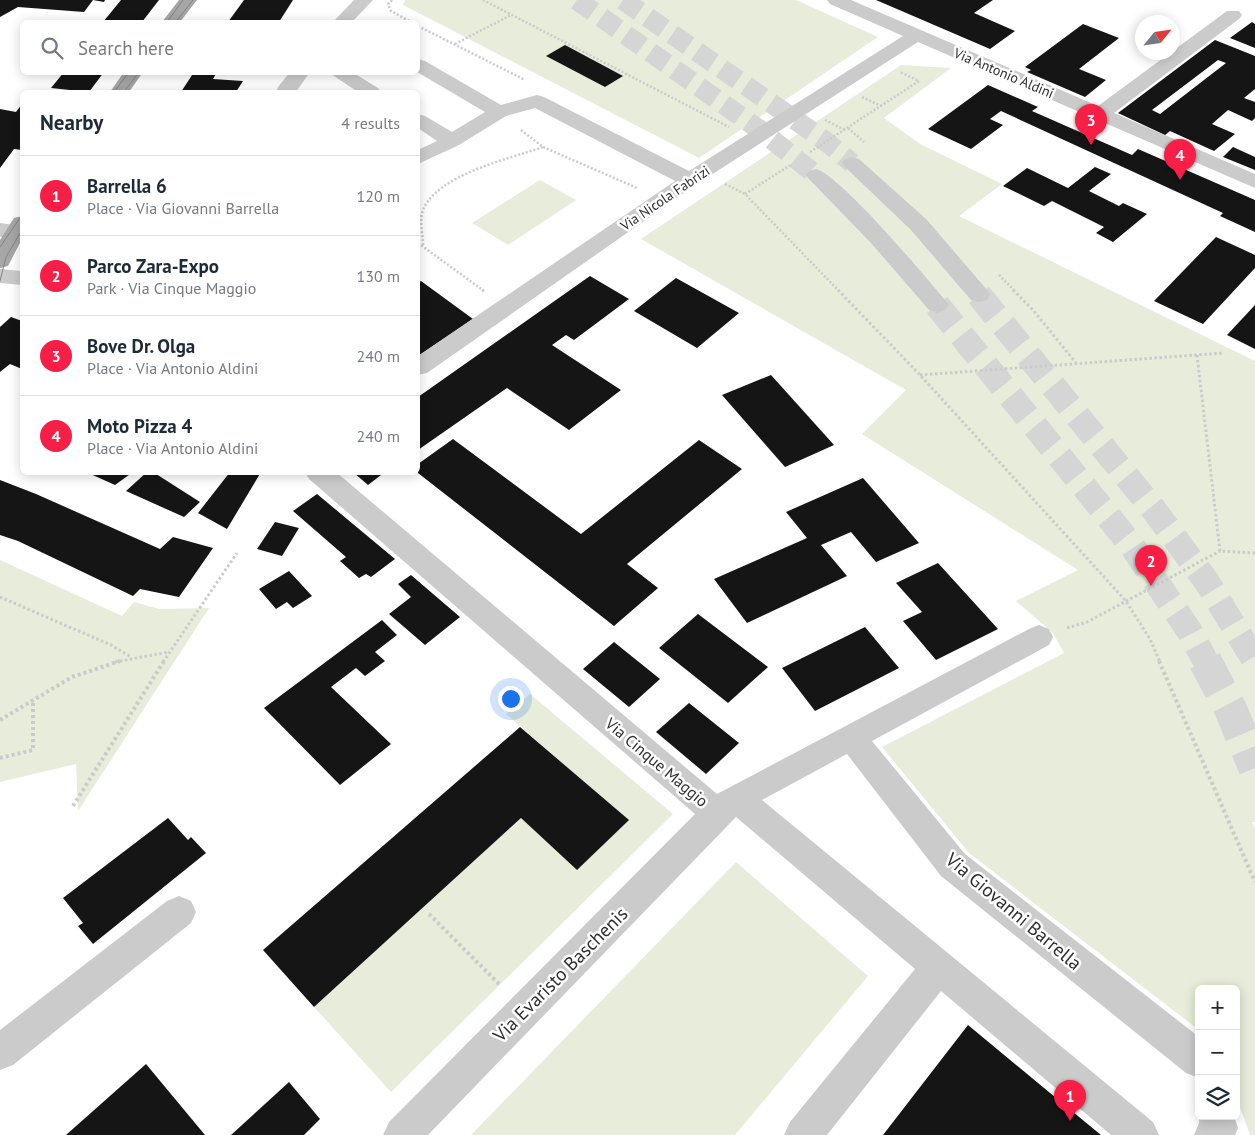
<!DOCTYPE html>
<html lang="en">
<head>
<meta charset="utf-8">
<style>
	:root { --surface:#fff; --page:#f2f2f3; --text:#1f2937; --muted:#747a83; --line:#e0e1e3; --accent:#f71f46 }
	body { margin:0; font-family:"PT Sans",sans-serif; background:var(--page); color:var(--text) }
	.controls { position:absolute; right:15px; bottom:15px; display:grid; overflow:hidden; border-radius:8px; box-shadow:0 2px 12px #0003 }
	.controls button { width:45px; height:45px; display:grid; place-items:center; padding:0; border:0; border-bottom:1px solid var(--line); background:var(--surface); color:var(--text); font:25px sans-serif }
	.compass { position:absolute; left:1135px; top:15px; width:45px; height:45px; border-radius:50%; background:var(--surface); box-shadow:0 2px 12px #0003; rotate:61deg }
	.you { position:absolute; left:510px; top:698px; width:18px; height:18px; margin:-12px; border:4px solid #fff; border-radius:50%; background:#1a73e8; box-shadow:0 0 0 8px #1a73e833 }
	.badge { display:grid; place-items:center; width:32px; height:32px; border-radius:50%; background:var(--accent); color:#fff; font-size:16px; font-weight:700 }
	.pin { position:absolute; translate:-50% -41px; filter:drop-shadow(0 1px 2px #0008) }
	.pin::after { content:''; position:absolute; top:26px; width:18px; height:15px; background:inherit; clip-path:polygon(0 0,100% 0,50% 100%) }
	.list { margin:0; padding:0; list-style:none }
	h2 { display:flex; justify-content:space-between; align-items:center; height:65px; margin:0; padding:0 20px; font-size:21px }
	h2 small { font-size:16px; font-weight:400; color:var(--muted) }
	.list li { display:grid; grid-template-columns:32px 1fr auto; gap:15px; align-items:center; box-sizing:border-box; height:80px; padding:0 20px; border-top:1px solid var(--line) }
	.list b { display:block; font-size:19px; white-space:nowrap }
	.list p { margin:0; font-size:16px; white-space:nowrap; color:var(--muted) }
	.list em { font-size:16px; font-style:normal; color:var(--muted) }
	.icon { flex:none; width:28px; height:28px; fill:none; stroke:currentColor; stroke-width:2; stroke-linecap:round; stroke-linejoin:round }
	.map { position:relative; flex:none; width:1255px; height:1135px; overflow:hidden }
	.search { position:absolute; background:var(--surface); box-shadow:0 2px 12px #0003; left:20px; top:20px; width:400px; height:55px; display:flex; align-items:center; gap:12px; box-sizing:border-box; padding:0 18px; border-radius:8px; color:var(--muted); font-size:19px }
	.panel { position:absolute; background:var(--surface); box-shadow:0 2px 12px #0003; left:20px; top:90px; width:400px; height:385px; border-radius:8px }
	.map>svg:first-child { display:block }
	.green { fill:#e7edda }
	.building { fill:#151515; fill-rule:evenodd }
	.lines { fill:none; stroke-linecap:round; stroke-linejoin:round }
	.minor-tunnel-far2 { stroke:#d5d5d5; stroke-width:20; stroke-dasharray:20 10; stroke-linecap:butt }
	.minor-tunnel-far1 { stroke:#d5d5d5; stroke-width:26; stroke-dasharray:26 13; stroke-linecap:butt }
	.minor-tunnel { stroke:#d5d5d5; stroke-width:33; stroke-dasharray:33 16; stroke-linecap:butt }
	.path-far2 { stroke:#cbcbcb; stroke-width:2.5; stroke-dasharray:2 2; stroke-linecap:butt }
	.path-far1 { stroke:#cbcbcb; stroke-width:3; stroke-dasharray:2.5 2.5; stroke-linecap:butt }
	.path { stroke:#cbcbcb; stroke-width:4; stroke-dasharray:3 3; stroke-linecap:butt }
	.minor { fill:#cbcbcb; fill-rule:evenodd }
	.major { fill:#a6a6a6; fill-rule:evenodd }
	.tram { stroke:#838383; stroke-width:1 }
	.labels { text-anchor:middle; stroke-width:5; stroke-linejoin:round; paint-order:stroke }
	.far-street-label { font-size:14px; fill:#2e2e2e; stroke:#fff }
	.street-label { font-size:16px; fill:#2e2e2e; stroke:#fff }
	.near-street-label { font-size:19px; fill:#2e2e2e; stroke:#fff }
</style>
</head>
<body>
<div class="map">
<svg width="1255" height="1135" viewBox="0 0 1255 1135">
	<rect width="100%" height="100%" fill="#fff"/>
	<g class="green">
		<polygon points="405,0 796,0 878,37 699,158 403,5"/>
		<polygon points="901,65 951,68 884,118 920,144 1002,184 959,216 1255,361 1255,822 1252,822 1255,828 1255,1135 1250,1135 1236,1096 1236,989 1199,989 1199,1030 969,853 882,747 1064,653 1053,633 1016,601 1078,570 862,434 906,390 641,239"/>
		<polygon points="540,180 576,200 508,245 472,223"/>
		<polygon points="0,560 122,616 134,602 159,609 209,608 78,811 76,764 0,782"/>
		<polygon points="530,694 673,814 391,1092 314,1007 521,818 577,870 628,820 506,714"/>
		<polygon points="736,862 868,976 735,1135 471,1135"/>
	</g>
	<g class="building">
		<polygon points="0,0 105,0 104,2 93,0 84,12 18,7 0,17"/>
		<polygon points="121,0 159,0 142,22 103,22"/>
		<polygon points="244,0 293,0 279,22 228,22"/>
		<polygon points="876,0 993,0 974,13 1015,31 990,49"/>
		<polygon points="1252,22 1255,24 1255,48 1230,38"/>
		<polygon points="1083,24 1119,38 1079,69 1106,80 1085,97 1027,72 1031,70 1025,67"/>
		<path d="M 1215,40 L 1255,56 L 1255,89 L 1244,98 L 1255,102 L 1255,118 L 1252,121 L 1228,110 L 1212,124 L 1235,134 L 1214,151 L 1170,131 L 1165,135 L 1118,113 ZM 1218,60 L 1226,63 L 1160,114 L 1152,110 Z"/>
		<polygon points="565,45 623,76 605,87 546,56"/>
		<polygon points="64,72 104,72 89,92 51,88"/>
		<polygon points="194,72 217,72 213,79 243,81 236,92 181,92"/>
		<polygon points="988,85 1038,107 1032,111 1132,155 1138,149 1255,200 1255,232 1220,216 1223,213 1001,111 990,119 1003,125 971,149 928,129"/>
		<polygon points="22,104 22,150 14,149 0,168 0,109 16,112"/>
		<polygon points="1233,147 1255,157 1255,170 1223,157"/>
		<polygon points="1095,167 1111,174 1089,191 1119,206 1123,203 1147,214 1113,242 1096,233 1104,227 1052,201 1044,206 1003,186 1027,168 1068,188"/>
		<polygon points="1216,237 1255,255 1255,268 1203,324 1154,301"/>
		<polygon points="590,276 629,299 574,340 566,335 552,345 621,390 569,430 507,388 418,450 418,397"/>
		<polygon points="676,278 739,313 697,348 634,311"/>
		<polygon points="421,281 473,319 418,356 418,283"/>
		<polygon points="1255,305 1255,349 1227,335"/>
		<polygon points="11,317 22,321 22,369 10,364 0,372 0,327"/>
		<polygon points="771,375 834,445 785,467 722,395"/>
		<polygon points="453,439 581,534 699,440 742,469 627,564 658,588 614,626 418,473 418,464"/>
		<polygon points="86,472 133,472 115,485"/>
		<polygon points="147,472 153,472 200,502 184,517 126,491"/>
		<polygon points="230,472 261,472 227,529 198,513"/>
		<polygon points="353,472 385,472 368,485"/>
		<polygon points="863,478 919,543 876,562 851,532 821,545 847,576 747,623 714,579 807,538 786,512"/>
		<polygon points="0,480 36,494 160,549 173,537 213,548 179,597 140,589 133,596 18,541 0,535"/>
		<polygon points="317,494 395,559 371,577 366,574 359,578 340,561 346,557 293,511"/>
		<polygon points="275,522 299,528 282,556 257,549"/>
		<polygon points="938,563 998,629 936,660 903,621 922,612 896,583"/>
		<polygon points="289,571 312,596 293,608 287,602 276,609 259,589"/>
		<polygon points="411,575 460,617 425,645 389,614 411,597 398,584"/>
		<polygon points="698,614 768,667 728,703 659,648"/>
		<polygon points="382,620 397,635 375,652 385,661 365,676 356,668 331,687 391,744 340,785 264,708"/>
		<polygon points="865,627 899,668 815,711 782,668"/>
		<polygon points="614,642 660,679 629,707 583,669"/>
		<polygon points="689,703 739,743 706,774 656,732"/>
		<polygon points="520,727 629,820 577,870 521,818 314,1007 263,950"/>
		<polygon points="168,818 188,840 191,837 206,853 93,944 78,926 83,923 63,898"/>
		<polygon points="968,1025 1067,1107 1101,1135 883,1135"/>
		<polygon points="146,1064 205,1135 66,1135"/>
		<polygon points="289,1082 320,1119 304,1135 231,1135"/>
	</g>
	<g class="lines">
		<g class="minor-tunnel-far2">
			<polyline points="577,0 764,133 816,175"/>
			<polyline points="623,0 824,140 852,163"/>
		</g>
		<g class="minor-tunnel-far1">
			<polyline points="979,295 1154,510 1207,582 1255,661"/>
			<polyline points="937,305 1132,546 1190,632 1206,662"/>
		</g>
		<polyline class="minor-tunnel" points="1205,661 1230,708 1255,768"/>
		<g class="path-far2">
			<polyline points="392,0 388,4 391,11 411,22"/>
			<polyline points="483,0 729,127"/>
			<polyline points="418,26 525,80"/>
			<polyline points="455,44 511,15"/>
			<polyline points="862,97 881,106"/>
			<polyline points="825,120 845,130"/>
			<polyline points="848,128 864,142"/>
			<polyline points="521,130 543,147 637,188"/>
			<polyline points="810,152 919,81 900,72"/>
			<polyline points="725,184 745,194 839,291"/>
			<polyline points="745,194 792,164"/>
			<polyline points="418,243 484,291"/>
			<path d="M 423,245 C 423,234 419,221 423,210 C 438,174 509,159 543,147"/>
			<polyline points="999,275 1015,291"/>
		</g>
		<g class="path-far1">
			<polyline points="482,290 484,291"/>
			<polyline points="838,290 920,375 1125,600 1150,639 1160,662"/>
			<polyline points="1013,290 1033,310 1076,363"/>
			<polyline points="1197,355 1220,551 1255,553"/>
			<polyline points="920,375 1224,353"/>
			<polyline points="0,597 111,645 131,657"/>
			<polyline points="1067,628 1087,622 1220,551"/>
			<polyline points="115,662 169,652"/>
			<polyline points="163,662 237,553"/>
		</g>
		<g class="path">
			<polyline points="1159,661 1255,882"/>
			<polyline points="0,720 72,677 120,661"/>
			<polyline points="0,758 33,750 33,700"/>
			<polyline points="73,806 164,661"/>
			<polyline points="429,914 501,986"/>
		</g>
		<g class="minor">
			<polygon points="354,0 373,0 352,22 333,22"/>
			<polygon points="827,0 851,0 1098,106 1227,11 1239,11 1242,15 1239,19 1114,113 1255,174 1255,188 918,42 697,184 427,373 418,375 418,356 675,181 535,108 506,116 459,145 418,164 418,150 437,141 418,128 418,114 425,116 452,132 485,112 417,72 418,59 425,61 501,105 537,95 544,97 689,171 903,36 830,4"/>
			<polygon points="290,72 310,72 296,92 276,92 278,87"/>
			<polygon points="328,72 352,72 378,88 381,92 358,92"/>
			<polygon points="852,157 859,159 927,220 987,290 990,295 987,300 979,302 971,300 911,230 845,167 842,163 845,159"/>
			<path d="M 816,169 C 840,175 925,276 945,300 L 949,305 L 945,310 L 937,313 L 929,310 L 871,243 L 809,179 L 806,175 L 809,171 Z"/>
			<polygon points="0,223 22,226 22,236 0,237"/>
			<polygon points="0,269 22,271 22,285 0,283"/>
			<polygon points="305,472 336,472 717,794 1029,629 1039,625 1049,629 1053,637 1049,645 872,741 965,854 1199,1037 1199,1078 1186,1073 941,876 847,754 762,800 1153,1122 1159,1135 1111,1135 941,991 827,1135 784,1135 790,1122 915,969 736,817 428,1135 383,1135 389,1122 695,814 309,479"/>
			<polygon points="179,896 191,901 196,912 191,923 13,1065 0,1070 0,1030 167,901"/>
			<polygon points="1199,1113 1199,1116 1234,1116 1238,1128 1235,1135 1194,1135 1199,1123"/>
		</g>
		<g class="major">
			<polygon points="179,0 197,0 180,22 162,22"/>
			<polygon points="124,72 143,72 129,92 110,92"/>
			<polygon points="22,216 22,239 8,266 0,268 0,240 14,218"/>
		</g>
		<g class="tram">
			<polyline points="167,22 183,0"/>
			<polyline points="176,22 193,0"/>
			<polyline points="114,92 129,72"/>
			<polyline points="124,92 139,72"/>
			<polyline points="0,247 22,215"/>
			<polyline points="0,281 6,257 22,230"/>
		</g>
	</g>
	<g class="labels">
		<g class="far-street-label">
			<text transform="translate(1004 73) rotate(23)" y="5">Via Antonio Aldini</text>
			<text transform="translate(665 198) rotate(-34)" y="5">Via Nicola Fabrizi</text>
		</g>
		<g class="street-label">
			<text transform="translate(657 762) rotate(40)" y="6">Via Cinque Maggio</text>
		</g>
		<g class="near-street-label">
			<text transform="translate(1014 911) rotate(40)" y="7">Via Giovanni Barrella</text>
			<text transform="translate(560 974) rotate(-45)" y="7">Via Evaristo Baschenis</text>
		</g>
	</g>
</svg>
<div class="controls">
<button>+</button>
<button>−</button>
<button><svg class="icon" aria-label="layers" viewBox="0 0 24 24"><path d="M12 4l9 5-9 5-9-5zM3 14l9 5 9-5"/></svg></button>
</div>
<svg class="compass" viewBox="-18 -18 36 36"><path d="M0-13l5 13h-10z" fill="#e53935"/><path d="M0 13l5-13h-10z" fill="#747a83"/></svg>
<div class="you"></div>
<div class="pin badge" style="left:1070px;top:1121px">1</div>
<div class="pin badge" style="left:1151px;top:586px">2</div>
<div class="pin badge" style="left:1091px;top:145px">3</div>
<div class="pin badge" style="left:1180px;top:180px">4</div>
<div class="search"><svg class="icon" aria-label="search" viewBox="0 0 24 24"><circle cx="10" cy="10" r="6"/><path d="M15 15l6 6"/></svg>Search here</div>
<section class="panel">
<h2>Nearby<small>4 results</small></h2>
<ul class="list">
<li><span class="badge">1</span><div><b>Barrella 6</b><p>Place · Via Giovanni Barrella</p></div><em>120 m</em></li>
<li><span class="badge">2</span><div><b>Parco Zara-Expo</b><p>Park · Via Cinque Maggio</p></div><em>130 m</em></li>
<li><span class="badge">3</span><div><b>Bove Dr. Olga</b><p>Place · Via Antonio Aldini</p></div><em>240 m</em></li>
<li><span class="badge">4</span><div><b>Moto Pizza 4</b><p>Place · Via Antonio Aldini</p></div><em>240 m</em></li>
</ul>
</section>
</div>
</body>
</html>
